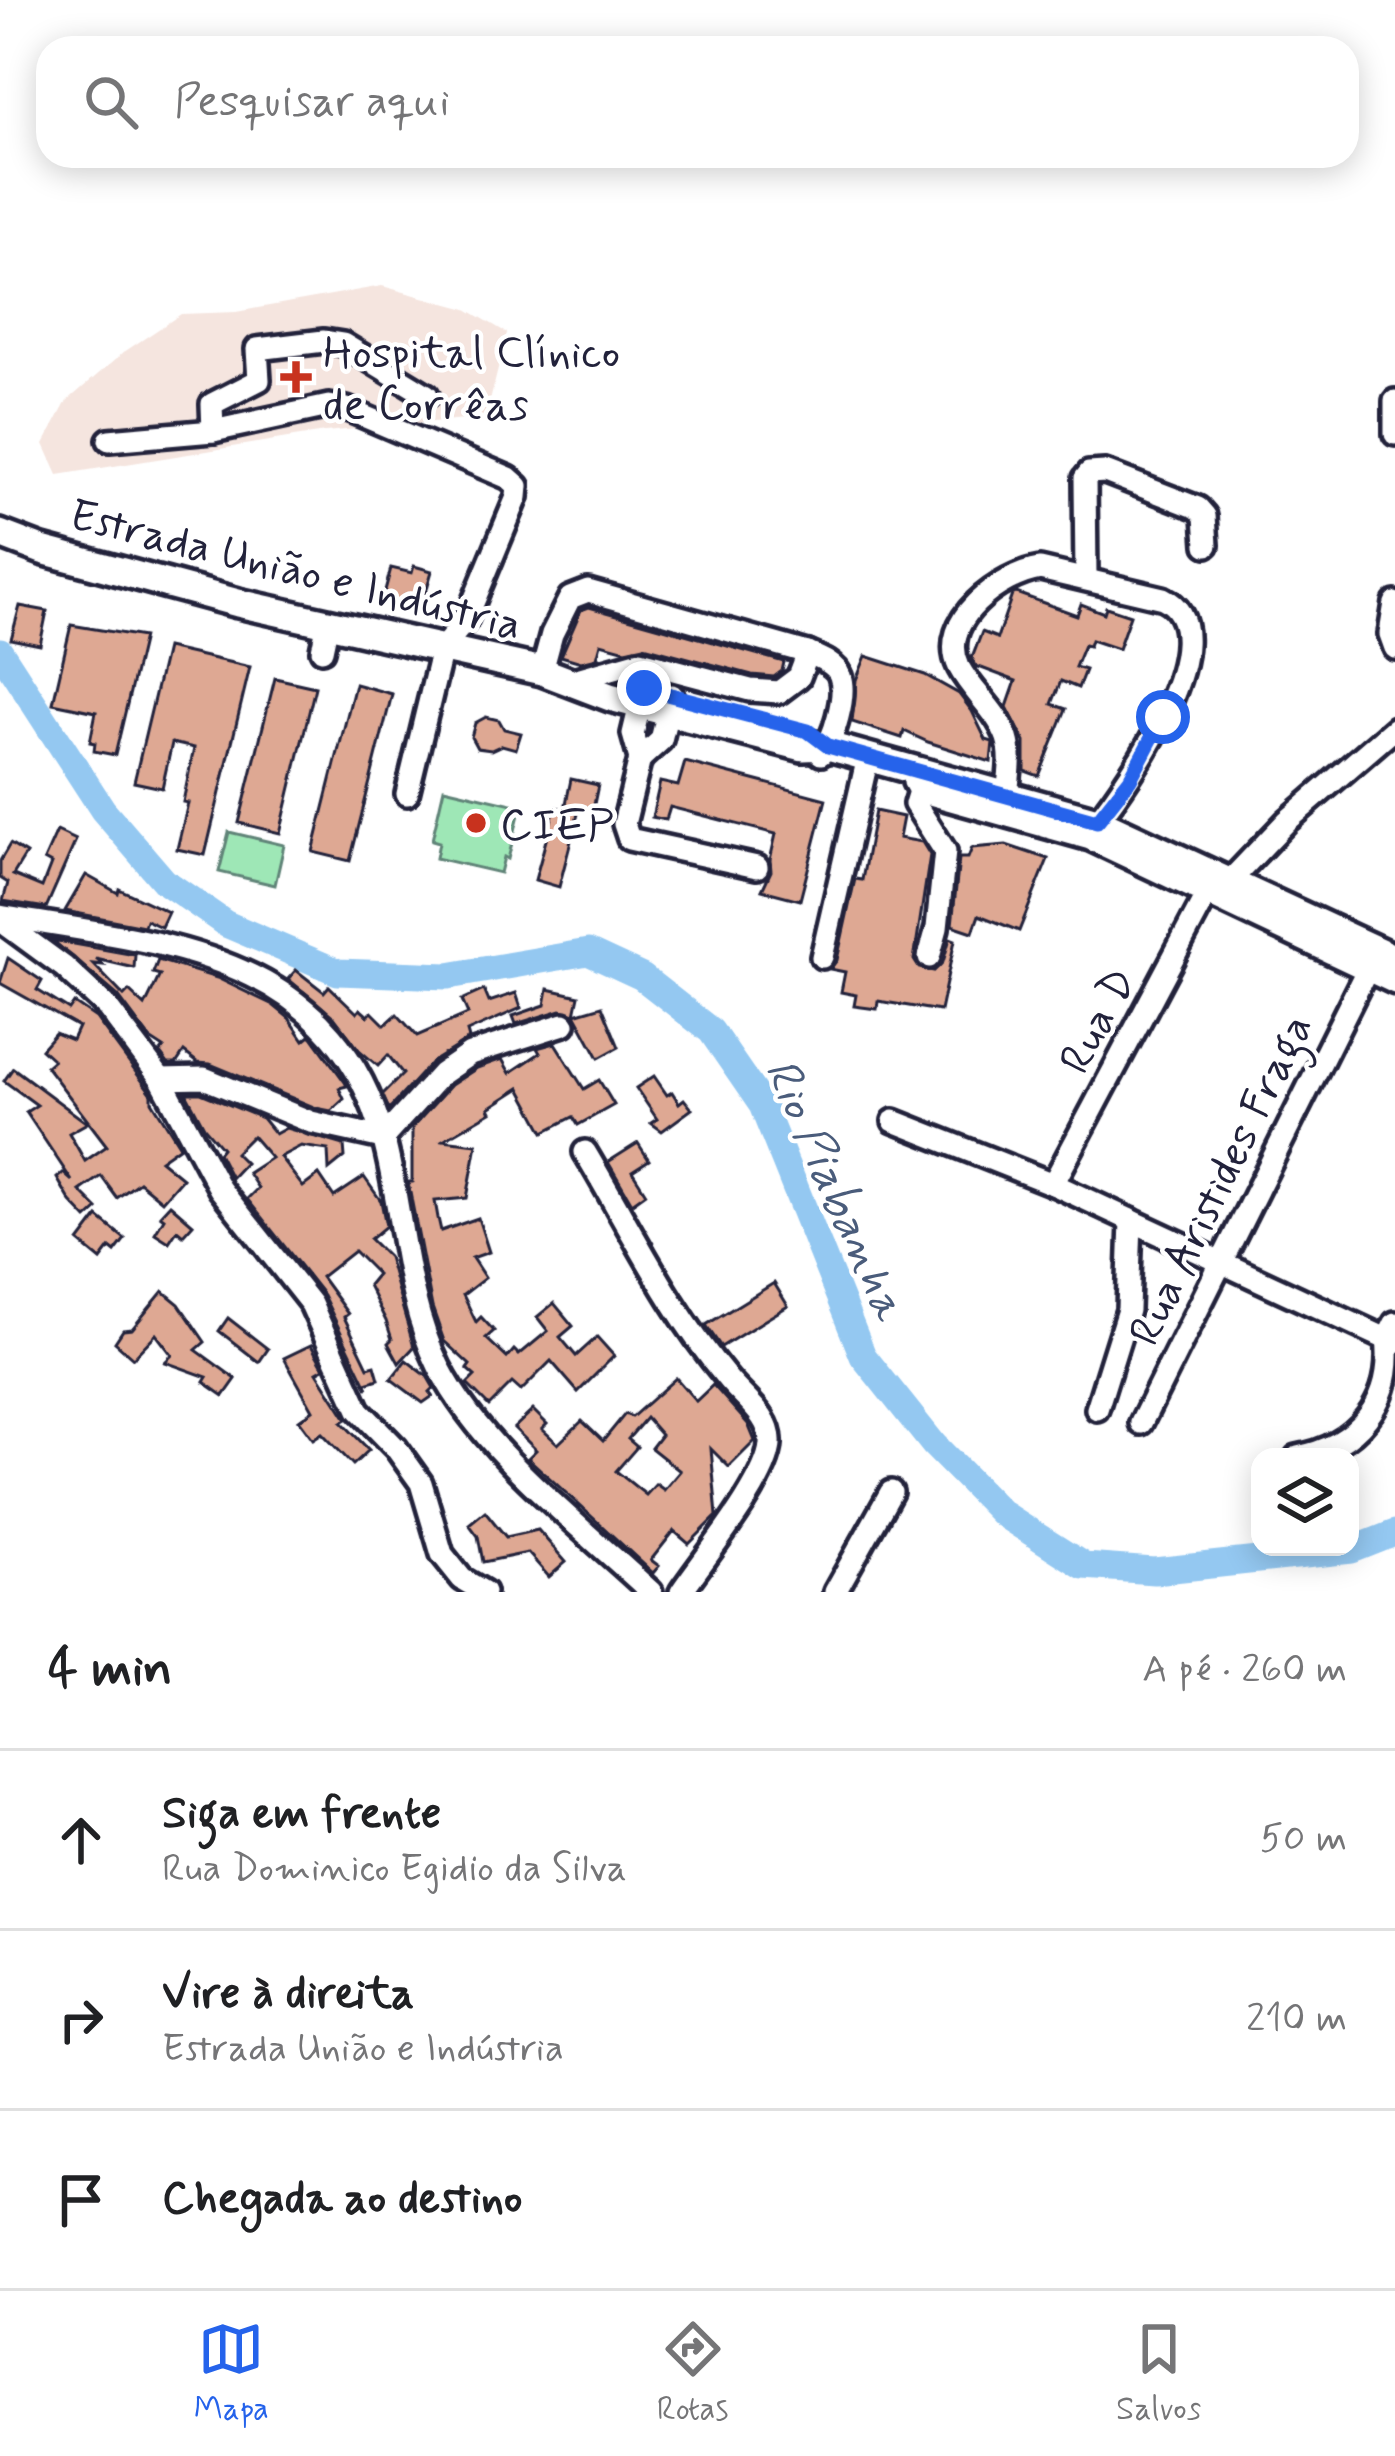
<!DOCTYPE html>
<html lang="pt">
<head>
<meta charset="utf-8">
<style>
	:root { --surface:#fff; --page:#f2f2f2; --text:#202124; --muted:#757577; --line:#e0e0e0; --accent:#2563eb }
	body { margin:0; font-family:Mynerve,sans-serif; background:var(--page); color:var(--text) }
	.controls { position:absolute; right:36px; bottom:36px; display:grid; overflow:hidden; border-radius:24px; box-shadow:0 6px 30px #0003 }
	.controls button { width:108px; height:108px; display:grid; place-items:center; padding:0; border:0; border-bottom:3px solid var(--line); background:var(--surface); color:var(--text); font:60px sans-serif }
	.stop { position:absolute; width:36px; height:36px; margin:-27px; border:9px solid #2563eb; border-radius:50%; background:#fff }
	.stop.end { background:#2563eb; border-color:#fff; box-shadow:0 3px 12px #0008 }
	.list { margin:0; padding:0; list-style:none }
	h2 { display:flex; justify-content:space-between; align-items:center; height:156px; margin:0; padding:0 48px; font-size:51px }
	h2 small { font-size:39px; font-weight:400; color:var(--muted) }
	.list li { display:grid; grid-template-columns:78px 1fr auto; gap:36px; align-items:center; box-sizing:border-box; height:180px; padding:0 48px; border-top:3px solid var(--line) }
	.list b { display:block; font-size:45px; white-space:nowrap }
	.list p { margin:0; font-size:39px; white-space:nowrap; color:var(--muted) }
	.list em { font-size:39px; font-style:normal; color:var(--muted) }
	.icon { flex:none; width:66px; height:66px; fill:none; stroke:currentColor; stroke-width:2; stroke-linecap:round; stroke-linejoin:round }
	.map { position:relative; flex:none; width:1395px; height:1592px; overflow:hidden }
	.search { position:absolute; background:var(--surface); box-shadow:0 6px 30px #0003; left:36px; right:36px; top:36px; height:132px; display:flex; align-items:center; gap:30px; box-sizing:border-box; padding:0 42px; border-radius:36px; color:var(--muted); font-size:45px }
	.sheet { height:696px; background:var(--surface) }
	nav { display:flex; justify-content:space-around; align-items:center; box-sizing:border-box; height:168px; border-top:3px solid var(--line); background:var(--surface); font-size:33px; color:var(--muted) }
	nav a { display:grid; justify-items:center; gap:6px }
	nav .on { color:var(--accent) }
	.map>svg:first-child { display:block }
	.built { fill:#f5e5df }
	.green { fill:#9ee7b6; stroke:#608478; stroke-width:3 }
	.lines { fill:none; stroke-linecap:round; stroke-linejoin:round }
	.river { stroke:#94c8f1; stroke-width:27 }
	.building { fill:#dea893; stroke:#22223b; stroke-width:3; fill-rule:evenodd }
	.minor-casing { stroke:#22223b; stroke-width:30 }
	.major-casing { stroke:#22223b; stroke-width:36 }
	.minor { stroke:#fff; stroke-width:21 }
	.major { stroke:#fff; stroke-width:27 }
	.route { stroke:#2563eb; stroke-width:15 }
	.poi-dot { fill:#c8321e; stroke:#fff; stroke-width:4.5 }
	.labels { text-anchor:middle; stroke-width:9; stroke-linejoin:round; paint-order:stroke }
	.poi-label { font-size:45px; fill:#22223b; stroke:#fff; text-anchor:start }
	.street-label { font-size:45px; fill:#22223b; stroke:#fff }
	.water-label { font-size:48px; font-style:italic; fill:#4a5c7b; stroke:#fff }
</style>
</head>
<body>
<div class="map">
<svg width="1395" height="1592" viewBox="0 0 1395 1592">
	<rect width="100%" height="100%" fill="#fff"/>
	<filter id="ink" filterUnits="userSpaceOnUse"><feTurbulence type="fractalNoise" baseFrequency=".00833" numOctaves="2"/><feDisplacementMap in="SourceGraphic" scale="24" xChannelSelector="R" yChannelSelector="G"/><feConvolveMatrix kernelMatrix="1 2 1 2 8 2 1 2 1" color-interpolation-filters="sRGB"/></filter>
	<g filter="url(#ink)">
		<polygon class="built" points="382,286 467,309 507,333 486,417 325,432 58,475 44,444 67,401 124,352 181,314 236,312"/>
		<g class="green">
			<polygon points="444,788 521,806 508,859 504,857 500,873 436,858 439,842 432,840"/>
			<polygon points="229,832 284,845 275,885 219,872"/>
		</g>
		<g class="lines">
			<polyline class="river" points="0,651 103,810 164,881 226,924 338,972 448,976 588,952 642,977 711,1031 762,1105 863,1356 934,1445 1001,1513 1084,1566 1154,1571 1352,1550 1395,1533"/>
		</g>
		<g class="building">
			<polygon points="414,566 432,571 423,602 404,596 402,603 383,598 391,568 412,573"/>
			<polygon points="1016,593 1077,615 1081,604 1104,613 1106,607 1130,615 1118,649 1091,640 1089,646 1084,645 1075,667 1085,670 1078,688 1061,681 1052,704 1066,709 1039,776 1025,771 1025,742 1007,707 1016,681 976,666 972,658 982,632 997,638 1012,595"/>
			<polygon points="20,606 47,611 40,645 11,639"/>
			<polygon points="589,607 784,662 782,671 774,677 752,675 644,646 626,650 601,643 597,658 581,662 561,656 581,610"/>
			<polygon points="71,625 143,637 115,755 94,751 95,743 90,742 96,712 53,703"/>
			<polygon points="166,648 250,667 205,855 177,849 188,803 183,802 194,748 172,743 162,788 134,782"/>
			<polygon points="866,656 925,675 959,694 972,711 986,740 993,742 991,762 928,742 904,731 902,738 852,722 856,680"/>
			<polygon points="275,678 315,687 280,833 239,823"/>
			<polygon points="355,684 392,694 350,861 313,852"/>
			<polygon points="486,717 499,720 504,729 521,733 516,749 502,745 491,750 477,748 471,737 475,723"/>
			<polygon points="685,762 826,799 800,900 762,890 771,871 770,860 776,834 670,807 666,820 652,817 660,782 678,786"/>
			<polygon points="571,779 598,785 593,809 580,806 559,887 535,880 555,807 565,809"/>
			<polygon points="875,811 903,817 899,838 922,842 930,855 914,960 919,968 934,971 943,962 950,938 955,940 940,1011 878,1001 877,1009 854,1006 856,995 841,992 845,972 830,969 837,960 855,879 862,880"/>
			<polygon points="57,831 76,840 46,908 3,901 8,883 0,878 0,861 10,844 26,854 13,875 42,887 51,864 44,860"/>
			<polygon points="1006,845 1048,859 1019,931 979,915 973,932 952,925 959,858 968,858 972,848"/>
			<polygon points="86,875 118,893 119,889 168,912 161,927 146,920 144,926 65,911"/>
			<polygon points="52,940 135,955 134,968 96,959 103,965 93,964 124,996 129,991 145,1006 160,975 153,973 158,960 217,978 273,1005 289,1018 304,1040 310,1035 313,1038 345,1082 347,1086 339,1088 344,1099 331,1111 316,1108 210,1064 198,1063 184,1052 176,1064 168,1064 160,1053 164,1048 150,1039 118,996"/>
			<polygon points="8,958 42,981 37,990 69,1010 74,1003 96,1018 152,1094 152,1101 180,1146 160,1160 182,1178 162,1201 139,1182 117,1198 101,1176 80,1191 98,1209 87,1219 71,1202 57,1178 63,1173 72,1181 26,1112 37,1105 4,1081 13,1068 87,1123 69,1133 85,1161 107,1146 46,1066 53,1060 41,1049 55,1033 72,1040 78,1027 0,983"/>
			<polygon points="296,970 324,992 329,986 357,1013 360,1009 368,1016 372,1012 385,1025 397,1014 417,1036 468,1014 462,1000 484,990 489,1002 516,993 521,1008 467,1032 469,1039 432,1062 389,1109 382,1095 403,1074 388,1055 378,1066 359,1050 334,1017 288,979"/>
			<polygon points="548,989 579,996 575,1014 561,1010 516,1024 513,1016 545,1005"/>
			<polygon points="602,1006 619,1047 599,1058 575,1014"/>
			<polygon points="555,1043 584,1089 599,1080 614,1105 578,1125 573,1117 544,1132 520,1088 489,1108 491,1112 443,1140 477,1144 467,1198 435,1201 438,1218 441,1231 478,1218 489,1252 472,1258 485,1278 463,1295 476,1322 481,1317 494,1331 486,1338 507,1358 514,1350 519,1355 548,1331 537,1317 554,1303 573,1326 560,1337 576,1356 597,1337 614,1356 578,1392 551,1361 521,1391 512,1383 489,1406 467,1384 475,1376 467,1369 470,1365 444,1341 432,1307 408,1182 412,1182 412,1128 451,1085 477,1068 502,1059 510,1073 540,1053 537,1048"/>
			<polygon points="654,1076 667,1095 672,1092 679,1103 684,1099 692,1109 662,1131 651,1123 657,1119 636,1088"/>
			<polygon points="186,1093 201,1093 262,1118 275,1134 286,1128 344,1145 345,1157 329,1170 328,1150 301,1146 280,1157 303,1187 319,1175 334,1197 364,1177 381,1201 386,1226 370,1239 388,1257 414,1347 399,1363 388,1343 392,1339 386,1321 368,1285 377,1274 354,1251 321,1277 348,1314 344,1317 368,1367 375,1365 379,1379 366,1383 368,1389 323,1295 247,1199 258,1188 248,1173 271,1158 252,1136 235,1153 245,1163 231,1178 218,1153 222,1148 204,1127"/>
			<polygon points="638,1143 649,1160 632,1171 646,1193 632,1203 608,1162"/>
			<polygon points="170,1204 193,1224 183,1235 177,1230 169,1242 155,1233 164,1218 160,1215"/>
			<polygon points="98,1217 125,1239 115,1252 110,1248 101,1260 79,1242"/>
			<polygon points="774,1283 788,1306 721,1347 706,1325"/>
			<polygon points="163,1291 179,1304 205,1342 196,1350 236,1379 224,1396 204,1382 207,1377 165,1362 172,1355 156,1334 133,1358 115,1342 123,1330 132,1329"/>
			<polygon points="228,1318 268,1349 259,1362 219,1331"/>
			<polygon points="311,1345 324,1368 317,1372 347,1419 342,1422 369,1450 353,1465 322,1433 313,1439 299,1420 313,1410 284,1358"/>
			<polygon points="406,1360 427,1376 434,1388 430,1392 433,1396 423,1403 391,1379"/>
			<path d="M 676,1378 L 696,1401 L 713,1385 L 748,1424 L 755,1441 L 729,1467 L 711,1449 L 717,1516 L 689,1544 L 674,1531 L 651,1560 L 659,1566 L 653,1573 L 528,1458 L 536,1450 L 514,1428 L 533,1410 L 547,1424 L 542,1429 L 558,1444 L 582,1421 L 603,1441 L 625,1414 L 632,1417 ZM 646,1418 L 661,1435 L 651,1448 L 680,1471 L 664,1490 L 656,1484 L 646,1495 L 616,1471 L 637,1447 L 628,1439 Z"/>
			<polygon points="485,1511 506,1537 538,1530 566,1562 549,1577 528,1553 483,1562 478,1536 469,1524"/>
		</g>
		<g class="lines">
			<defs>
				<g id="minor">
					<polyline points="1395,401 1395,434"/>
					<polyline points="213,431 212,404 259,380 257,349 324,341 343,344 427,395"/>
					<polyline points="109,440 213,431 329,406 347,409 509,478 518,486 517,497 466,620 442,649 407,794"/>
					<polyline points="1086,577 1085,478 1089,473 1105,472 1198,508 1205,516 1207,545"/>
					<polyline points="1395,603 1390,634 1395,648"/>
					<polyline points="322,650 328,622"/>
					<path d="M 542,671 L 552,634 L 570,598 L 588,591 L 808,653 C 820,658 836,664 840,676 C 847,695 834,740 821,754"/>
					<polyline points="573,680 640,661 750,690 779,692 799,677 808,653"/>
					<polyline points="644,688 633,734 640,759 624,824 629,839 757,867"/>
					<polyline points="640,759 661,740 672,695"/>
					<polyline points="917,770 914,782 919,791 1090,839 1395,983"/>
					<polyline points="919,791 915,804 945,851 937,928 929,957"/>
					<path d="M 1007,795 C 1009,776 1013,757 1007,738 C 997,710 972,692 959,667 C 937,620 1001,575 1040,569 L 1163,598 C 1232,632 1128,783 1097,821"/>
					<polyline points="1227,884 1287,821 1395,728"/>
					<path d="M 0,916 C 159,943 332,951 383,1137 C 404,1213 403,1295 439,1367 C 483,1453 581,1526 651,1592"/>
					<polyline points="0,920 64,967 107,1007 161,1079 220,1189 311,1304 359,1410 396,1448 421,1483 442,1554 462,1579 484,1592"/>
					<polyline points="822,957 868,757"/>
					<polyline points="161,1079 204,1078 311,1122 383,1138 441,1074 470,1054 564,1024"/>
					<polyline points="894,1121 1053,1184 1395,1343"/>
					<path d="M 585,1152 C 630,1227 670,1310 726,1377 C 741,1397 772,1416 770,1444 C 768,1481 703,1559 681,1592"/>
					<polyline points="1053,1184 1207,894"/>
					<polyline points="1097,1409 1128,1310 1131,1220"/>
					<polyline points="1141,1423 1367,970"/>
					<path d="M 1297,1457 C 1356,1447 1395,1402 1387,1339 L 1395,1323"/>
					<polyline points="835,1592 891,1492"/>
				</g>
				<polyline id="major" points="0,534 42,550 238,603 542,671 610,697 803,747 828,746 1097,821 1395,959"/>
			</defs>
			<use href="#minor" class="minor-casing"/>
			<use href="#major" class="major-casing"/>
			<use href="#minor" class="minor"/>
			<use href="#major" class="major"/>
		</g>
	</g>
	<g class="lines" filter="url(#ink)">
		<polyline class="route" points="644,688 808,731 828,746 1097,821 1130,779 1163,717"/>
	</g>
	<g class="poi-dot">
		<path d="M290 359h12v12h12v12h-12v12h-12v-12h-12v-12h12z"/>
		<circle cx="476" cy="823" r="12"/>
	</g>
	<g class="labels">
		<g class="poi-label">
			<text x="323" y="367">Hospital Clínico<tspan x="323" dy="52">de Corrêas</tspan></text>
			<text x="500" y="839">CIEP</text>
		</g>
		<g class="street-label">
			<text transform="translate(296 568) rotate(14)" y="16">Estrada União e Indústria</text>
			<text transform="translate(1096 1020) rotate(-62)" y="16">Rua D</text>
			<text transform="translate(1219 1179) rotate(-64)" y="16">Rua Aristides Fraga</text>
		</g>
		<g class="water-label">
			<text transform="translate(837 1188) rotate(66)" y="17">Rio Piabanha</text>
		</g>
	</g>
</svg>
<div class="controls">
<button><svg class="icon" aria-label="layers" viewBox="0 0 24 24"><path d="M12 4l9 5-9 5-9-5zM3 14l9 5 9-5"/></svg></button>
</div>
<div class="stop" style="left:1163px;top:717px"></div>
<div class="stop end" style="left:644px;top:688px"></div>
<div class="search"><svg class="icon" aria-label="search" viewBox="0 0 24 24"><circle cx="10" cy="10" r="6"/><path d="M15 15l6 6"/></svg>Pesquisar aqui</div>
</div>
<section class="sheet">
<h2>4 min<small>A pé · 260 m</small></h2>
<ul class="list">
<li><svg class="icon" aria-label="ahead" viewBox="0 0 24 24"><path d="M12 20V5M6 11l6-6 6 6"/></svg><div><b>Siga em frente</b><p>Rua Dominico Egidio da Silva</p></div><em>50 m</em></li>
<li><svg class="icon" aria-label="right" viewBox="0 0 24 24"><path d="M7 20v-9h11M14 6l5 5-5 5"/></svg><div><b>Vire à direita</b><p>Estrada União e Indústria</p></div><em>210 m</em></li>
<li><svg class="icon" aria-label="arrive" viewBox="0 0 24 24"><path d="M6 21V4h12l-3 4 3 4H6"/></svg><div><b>Chegada ao destino</b></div></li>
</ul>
</section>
<nav>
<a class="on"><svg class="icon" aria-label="map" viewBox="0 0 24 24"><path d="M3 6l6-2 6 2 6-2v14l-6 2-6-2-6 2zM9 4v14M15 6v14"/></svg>Mapa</a>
<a><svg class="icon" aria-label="directions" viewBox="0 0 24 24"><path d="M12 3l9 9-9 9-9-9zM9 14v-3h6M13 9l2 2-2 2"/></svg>Rotas</a>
<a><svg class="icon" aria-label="saved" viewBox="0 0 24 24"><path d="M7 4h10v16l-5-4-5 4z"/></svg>Salvos</a>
</nav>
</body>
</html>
